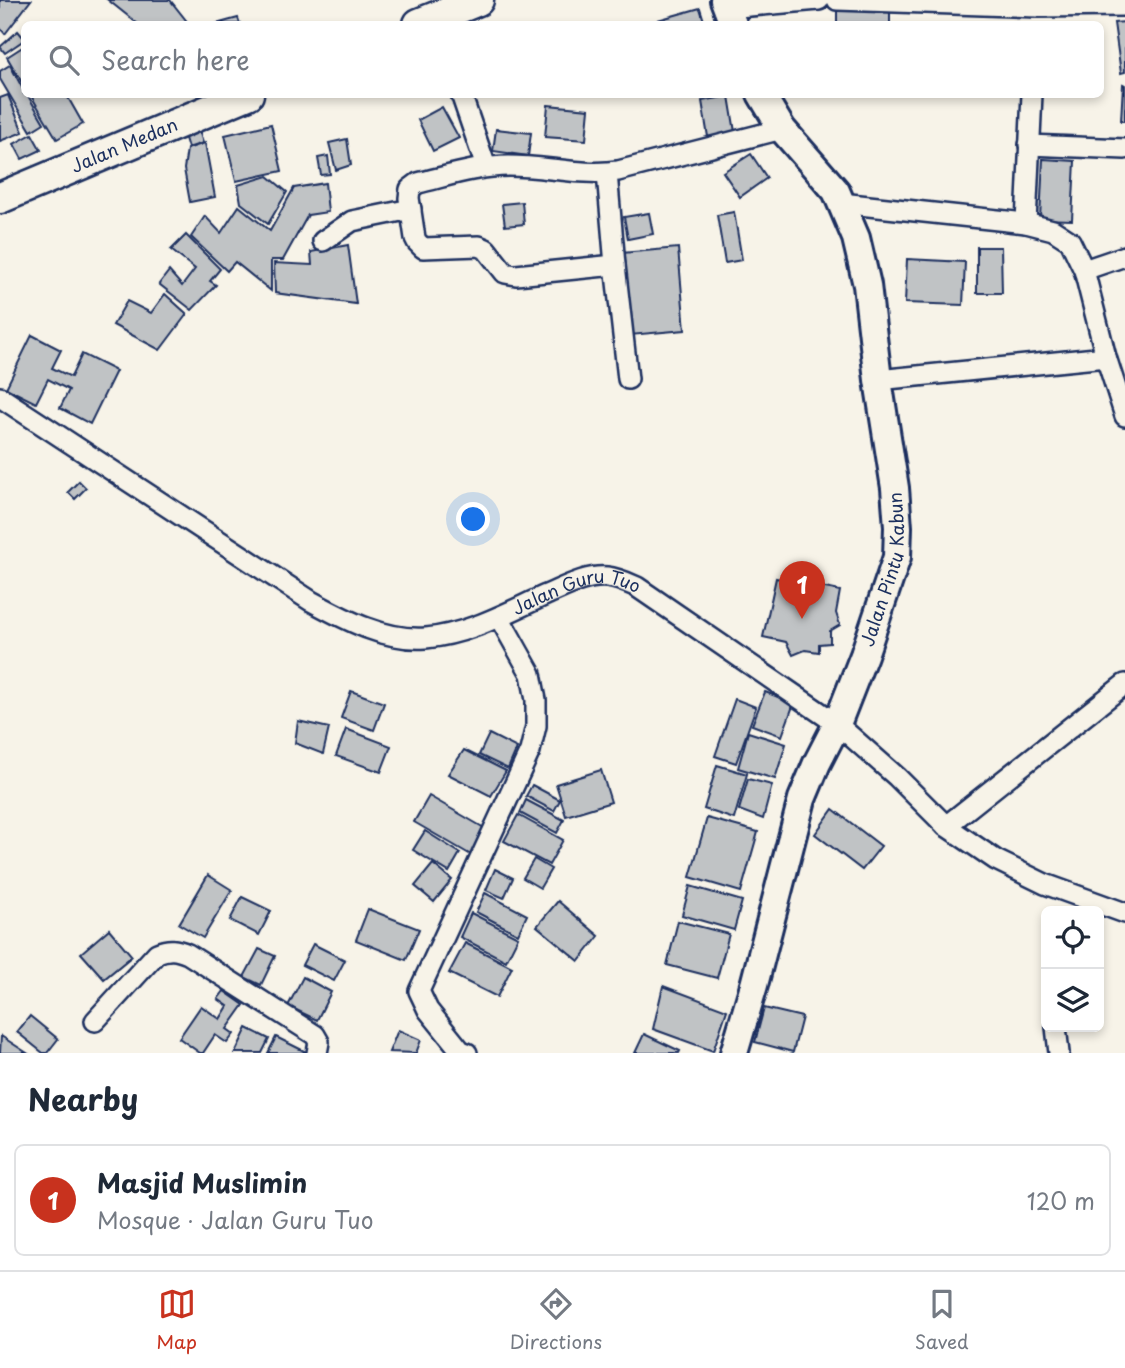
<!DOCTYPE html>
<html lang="en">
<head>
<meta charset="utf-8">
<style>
	:root { --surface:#fff; --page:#f2f2f3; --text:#1f2937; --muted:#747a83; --line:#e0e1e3; --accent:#c8321e }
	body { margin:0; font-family:"Playpen Sans",sans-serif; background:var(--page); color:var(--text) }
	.controls { position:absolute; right:21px; bottom:21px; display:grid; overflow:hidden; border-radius:10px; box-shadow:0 4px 10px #0003 }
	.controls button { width:63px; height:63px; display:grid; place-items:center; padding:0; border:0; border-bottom:2px solid var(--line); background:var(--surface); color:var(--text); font:35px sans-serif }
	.you { position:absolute; left:474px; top:520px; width:24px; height:24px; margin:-18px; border:5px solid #fff; border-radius:50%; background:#1a73e8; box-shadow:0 0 0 10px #1a73e833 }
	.badge { display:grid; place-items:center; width:46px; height:46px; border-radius:50%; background:var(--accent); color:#fff; font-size:23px; font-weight:700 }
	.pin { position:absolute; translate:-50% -58px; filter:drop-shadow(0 2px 4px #0008) }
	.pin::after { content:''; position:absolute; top:37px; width:24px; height:21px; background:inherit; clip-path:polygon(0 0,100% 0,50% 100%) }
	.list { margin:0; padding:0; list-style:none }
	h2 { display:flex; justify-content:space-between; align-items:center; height:91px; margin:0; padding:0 28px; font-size:30px }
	h2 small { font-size:23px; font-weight:400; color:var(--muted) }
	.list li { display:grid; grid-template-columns:46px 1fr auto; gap:21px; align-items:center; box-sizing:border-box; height:112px; margin:0 14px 14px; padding:0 14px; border:2px solid var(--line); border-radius:10px }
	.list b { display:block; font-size:26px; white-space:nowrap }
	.list p { margin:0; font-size:23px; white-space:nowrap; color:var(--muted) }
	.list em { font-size:23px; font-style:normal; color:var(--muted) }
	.icon { flex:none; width:38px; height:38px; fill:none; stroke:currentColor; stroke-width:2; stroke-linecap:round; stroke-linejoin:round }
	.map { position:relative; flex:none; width:1125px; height:1053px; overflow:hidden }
	.search { position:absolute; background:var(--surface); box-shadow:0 4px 10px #0003; left:21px; right:21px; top:21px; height:77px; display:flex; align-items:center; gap:18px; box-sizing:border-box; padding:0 24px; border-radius:10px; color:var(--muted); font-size:26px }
	.sheet { height:217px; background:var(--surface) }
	nav { display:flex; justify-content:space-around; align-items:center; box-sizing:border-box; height:98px; border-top:2px solid var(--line); background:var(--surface); font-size:19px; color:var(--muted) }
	nav a { display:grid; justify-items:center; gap:4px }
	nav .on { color:var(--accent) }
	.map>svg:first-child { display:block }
	.building { fill:#c0c3c5; stroke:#1b2f5e; stroke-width:2 }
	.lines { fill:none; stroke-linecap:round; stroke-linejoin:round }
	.street-casing { stroke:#1b2f5e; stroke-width:24 }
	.secondary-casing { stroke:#1b2f5e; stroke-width:32 }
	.primary-casing { stroke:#1b2f5e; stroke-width:35 }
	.street { stroke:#f7f3e8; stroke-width:19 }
	.secondary { stroke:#f7f3e8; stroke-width:26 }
	.primary { stroke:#f7f3e8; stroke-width:30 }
	.labels { text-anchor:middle; stroke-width:6; stroke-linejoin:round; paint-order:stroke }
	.street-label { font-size:18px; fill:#1b2f5e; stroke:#f7f3e8 }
</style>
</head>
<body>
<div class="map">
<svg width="1125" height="1053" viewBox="0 0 1125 1053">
	<rect width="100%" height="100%" fill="#f7f3e8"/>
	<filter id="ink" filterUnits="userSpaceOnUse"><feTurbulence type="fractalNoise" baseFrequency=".0143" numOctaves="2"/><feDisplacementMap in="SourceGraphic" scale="14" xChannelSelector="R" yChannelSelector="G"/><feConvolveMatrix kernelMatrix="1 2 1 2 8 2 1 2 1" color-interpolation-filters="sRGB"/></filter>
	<g filter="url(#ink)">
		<g class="building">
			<polygon points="0,0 31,0 5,34 0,28"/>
			<polygon points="108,0 170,0 189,24 138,24"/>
			<polygon points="700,8 705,24 660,24 658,20"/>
			<polygon points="837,9 890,11 890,24 837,24"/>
			<polygon points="238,18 240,24 216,24"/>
			<polygon points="1125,22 1125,72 1121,73 1114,23"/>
			<polygon points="18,31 24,38 24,40 5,53 0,47"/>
			<polygon points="24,46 24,86 7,57"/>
			<polygon points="10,65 24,91 24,94 27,94 44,123 31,131 0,79 0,71"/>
			<polygon points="1123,84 1125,85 1125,121 1121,121"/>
			<polygon points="30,94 66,94 83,124 57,139"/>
			<polygon points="8,95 23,132 0,141 0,98"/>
			<polygon points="729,96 735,132 708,137 702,101"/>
			<polygon points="548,105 589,109 586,140 545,137"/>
			<polygon points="442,107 459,138 433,151 418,120"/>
			<polygon points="271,124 282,171 236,181 225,135"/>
			<polygon points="496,129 531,133 528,156 493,151"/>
			<polygon points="199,130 203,143 188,148 184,135"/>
			<polygon points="32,134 41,150 22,159 14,144"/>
			<polygon points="347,139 351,165 336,170 329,143"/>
			<polygon points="205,143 215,197 190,202 184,169 187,149"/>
			<polygon points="751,154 767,178 740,197 723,172"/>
			<polygon points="328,156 330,174 321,175 318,158"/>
			<polygon points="1043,159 1075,161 1072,220 1040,219"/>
			<polygon points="268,176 287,192 268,224 241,203 238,185"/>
			<polygon points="325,183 328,212 308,215 283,260 271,260 271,291 235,262 227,271 191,237 205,216 221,233 239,206 270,231 294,188"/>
			<polygon points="522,202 524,224 505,226 502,204"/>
			<polygon points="734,212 742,260 725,263 717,215"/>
			<polygon points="649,213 653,234 628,239 624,217"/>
			<polygon points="186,235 220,269 210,281 216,285 192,310 159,284 169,271 182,286 195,269 171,250"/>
			<polygon points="348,245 356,304 275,293 274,263 312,265 311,252"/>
			<polygon points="977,247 1001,247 1002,293 977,293"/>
			<polygon points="678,248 685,330 630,335 622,253"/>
			<polygon points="907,259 965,262 963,305 905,303"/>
			<polygon points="165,294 187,314 160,350 113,325 127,301 151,313"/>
			<polygon points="32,335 61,350 52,368 71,377 82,354 116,371 90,424 60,408 69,390 48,379 36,403 6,388"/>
			<polygon points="79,481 86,488 75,499 68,492"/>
			<polygon points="776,578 840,591 836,613 840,625 830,631 830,643 819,644 819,652 805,650 793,655 786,642 763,637"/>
			<polygon points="351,691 384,703 374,730 341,718"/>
			<polygon points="765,692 794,703 782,736 752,725"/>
			<polygon points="735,699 756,707 736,763 715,756"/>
			<polygon points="298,721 329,728 323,754 295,743"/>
			<polygon points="346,729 391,746 381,772 336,756"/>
			<polygon points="748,732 786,744 775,779 738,768"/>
			<polygon points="489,734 517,748 508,769 479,755"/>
			<polygon points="464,750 506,771 491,796 448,774"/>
			<polygon points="717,765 747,774 734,819 704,809"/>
			<polygon points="601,770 611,802 566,816 556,784"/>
			<polygon points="748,779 772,785 763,819 739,810"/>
			<polygon points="532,785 560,800 554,811 526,796"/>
			<polygon points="429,796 486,829 471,855 414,822"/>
			<polygon points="526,800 564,820 557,833 520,813"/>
			<polygon points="833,809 881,846 862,870 815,834"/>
			<polygon points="518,815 563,840 549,865 504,841"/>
			<polygon points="707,818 758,832 741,892 690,877"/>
			<polygon points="425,831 460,853 449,872 413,850"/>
			<polygon points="534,859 551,869 540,888 523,878"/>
			<polygon points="433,864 452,880 434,902 415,886"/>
			<polygon points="495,869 513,878 504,898 486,890"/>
			<polygon points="208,875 232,890 203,938 179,924"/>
			<polygon points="690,886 742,901 734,930 682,915"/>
			<polygon points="485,893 527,915 518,934 476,912"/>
			<polygon points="242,897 271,911 259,935 230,920"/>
			<polygon points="558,901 599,936 579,961 537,926"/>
			<polygon points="368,909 419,929 406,960 356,940"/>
			<polygon points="471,913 518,937 506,961 460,937"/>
			<polygon points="678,921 729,934 717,978 667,965"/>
			<polygon points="109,929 132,956 104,979 81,953"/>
			<polygon points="465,943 512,967 497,997 449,973"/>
			<polygon points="313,944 345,960 334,981 302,965"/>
			<polygon points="259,949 275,956 261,985 244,977"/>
			<polygon points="303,977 331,992 317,1020 288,1006"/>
			<polygon points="663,986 727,1010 713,1051 653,1029"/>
			<polygon points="224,991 244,1005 227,1029 234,1034 227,1043 215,1035 203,1053 200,1053 179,1038 201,1006 220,1019 228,1006 218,999"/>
			<polygon points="764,1008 802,1017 793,1052 755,1042"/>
			<polygon points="30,1016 58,1039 47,1053 43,1053 17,1032"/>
			<polygon points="247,1028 269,1039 262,1053 235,1053"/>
			<polygon points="398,1030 421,1040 416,1053 389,1052"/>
			<polygon points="644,1034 680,1051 679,1053 635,1053"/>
			<polygon points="1,1036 27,1053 0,1053"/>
			<polygon points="276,1037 308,1053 268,1053"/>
		</g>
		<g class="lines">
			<defs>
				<g id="street">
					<polyline points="837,0 1037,7 1125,6"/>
					<polyline points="727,8 819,0"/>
					<polyline points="461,94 486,167"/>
					<polyline points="1029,145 1125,149"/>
					<polyline points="607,173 615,265 628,379"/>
					<polyline points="841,203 1026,223 1053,230 1070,241 1084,270 1106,357 1125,416"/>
					<polyline points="1026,223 1032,94"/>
					<polyline points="323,241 352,221 411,209"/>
					<path d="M 615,265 L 516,275 L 505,273 L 486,249 L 479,246 L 423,248 L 417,242 L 415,238 L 409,198 L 410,189 L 418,183 C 448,176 478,166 509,166 C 546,166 582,176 618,171 L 782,129"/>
					<polyline points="1084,270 1125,256"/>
					<polyline points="878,380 1106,357"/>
					<path id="s1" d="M 0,397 L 311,601 C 346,620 385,641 426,638 C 469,634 508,612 546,595 C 565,587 586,575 607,577 C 618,578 628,583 637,587 L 837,724 L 897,777 L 946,826 L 996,860 L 1045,884 L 1125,913"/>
					<polyline points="946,826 1125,684"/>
					<path d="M 95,1021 L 157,953 C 169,948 176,949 188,954 L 315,1035 L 319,1042 L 317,1053"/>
					<polyline points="1056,1027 1059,1053"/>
					<polyline points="467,1053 461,1051 428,1010 419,991 530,751 536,726 536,700 531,674 499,617"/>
				</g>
				<g id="secondary">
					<polyline points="724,0 733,24"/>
					<path id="s2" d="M 734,1053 L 754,985 L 802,799 L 817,763 L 837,724 L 864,655 L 897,557 L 898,527 L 895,488 L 878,380 L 867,285 L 856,238 L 836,191 L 782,129 L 761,94"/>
				</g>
				<g id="primary">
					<polyline points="419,24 478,0"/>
					<path id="s3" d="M 0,198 L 248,94"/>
				</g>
			</defs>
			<use href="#street" class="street-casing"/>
			<use href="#secondary" class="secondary-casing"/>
			<use href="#primary" class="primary-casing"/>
			<use href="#street" class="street"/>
			<use href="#secondary" class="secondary"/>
			<use href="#primary" class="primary"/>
		</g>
	</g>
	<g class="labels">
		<g class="street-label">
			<text dy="6" stroke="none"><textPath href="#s3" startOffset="135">Jalan Medan</textPath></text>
			<text dy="6" stroke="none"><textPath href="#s2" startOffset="509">Jalan Pintu Kabun</textPath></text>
			<text dy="6" stroke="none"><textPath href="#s1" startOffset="654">Jalan Guru Tuo</textPath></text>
		</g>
	</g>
</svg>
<div class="controls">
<button><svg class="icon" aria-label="locate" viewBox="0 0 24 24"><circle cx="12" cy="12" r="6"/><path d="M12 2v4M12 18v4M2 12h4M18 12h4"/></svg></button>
<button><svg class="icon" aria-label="layers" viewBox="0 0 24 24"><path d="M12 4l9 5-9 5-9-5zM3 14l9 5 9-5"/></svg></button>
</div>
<div class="you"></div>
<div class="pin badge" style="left:802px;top:619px">1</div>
<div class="search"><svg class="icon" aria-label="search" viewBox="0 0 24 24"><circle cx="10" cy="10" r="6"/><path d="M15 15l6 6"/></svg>Search here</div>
</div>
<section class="sheet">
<h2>Nearby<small></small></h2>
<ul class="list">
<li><span class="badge">1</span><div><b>Masjid Muslimin</b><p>Mosque · Jalan Guru Tuo</p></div><em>120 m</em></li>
</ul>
</section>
<nav>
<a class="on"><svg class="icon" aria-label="map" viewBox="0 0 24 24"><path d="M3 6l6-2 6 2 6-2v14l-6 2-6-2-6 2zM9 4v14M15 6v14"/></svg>Map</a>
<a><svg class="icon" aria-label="directions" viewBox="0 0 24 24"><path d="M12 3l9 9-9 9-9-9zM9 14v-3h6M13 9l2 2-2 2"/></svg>Directions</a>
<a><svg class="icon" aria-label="saved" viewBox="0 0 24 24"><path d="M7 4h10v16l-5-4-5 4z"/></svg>Saved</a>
</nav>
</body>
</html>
